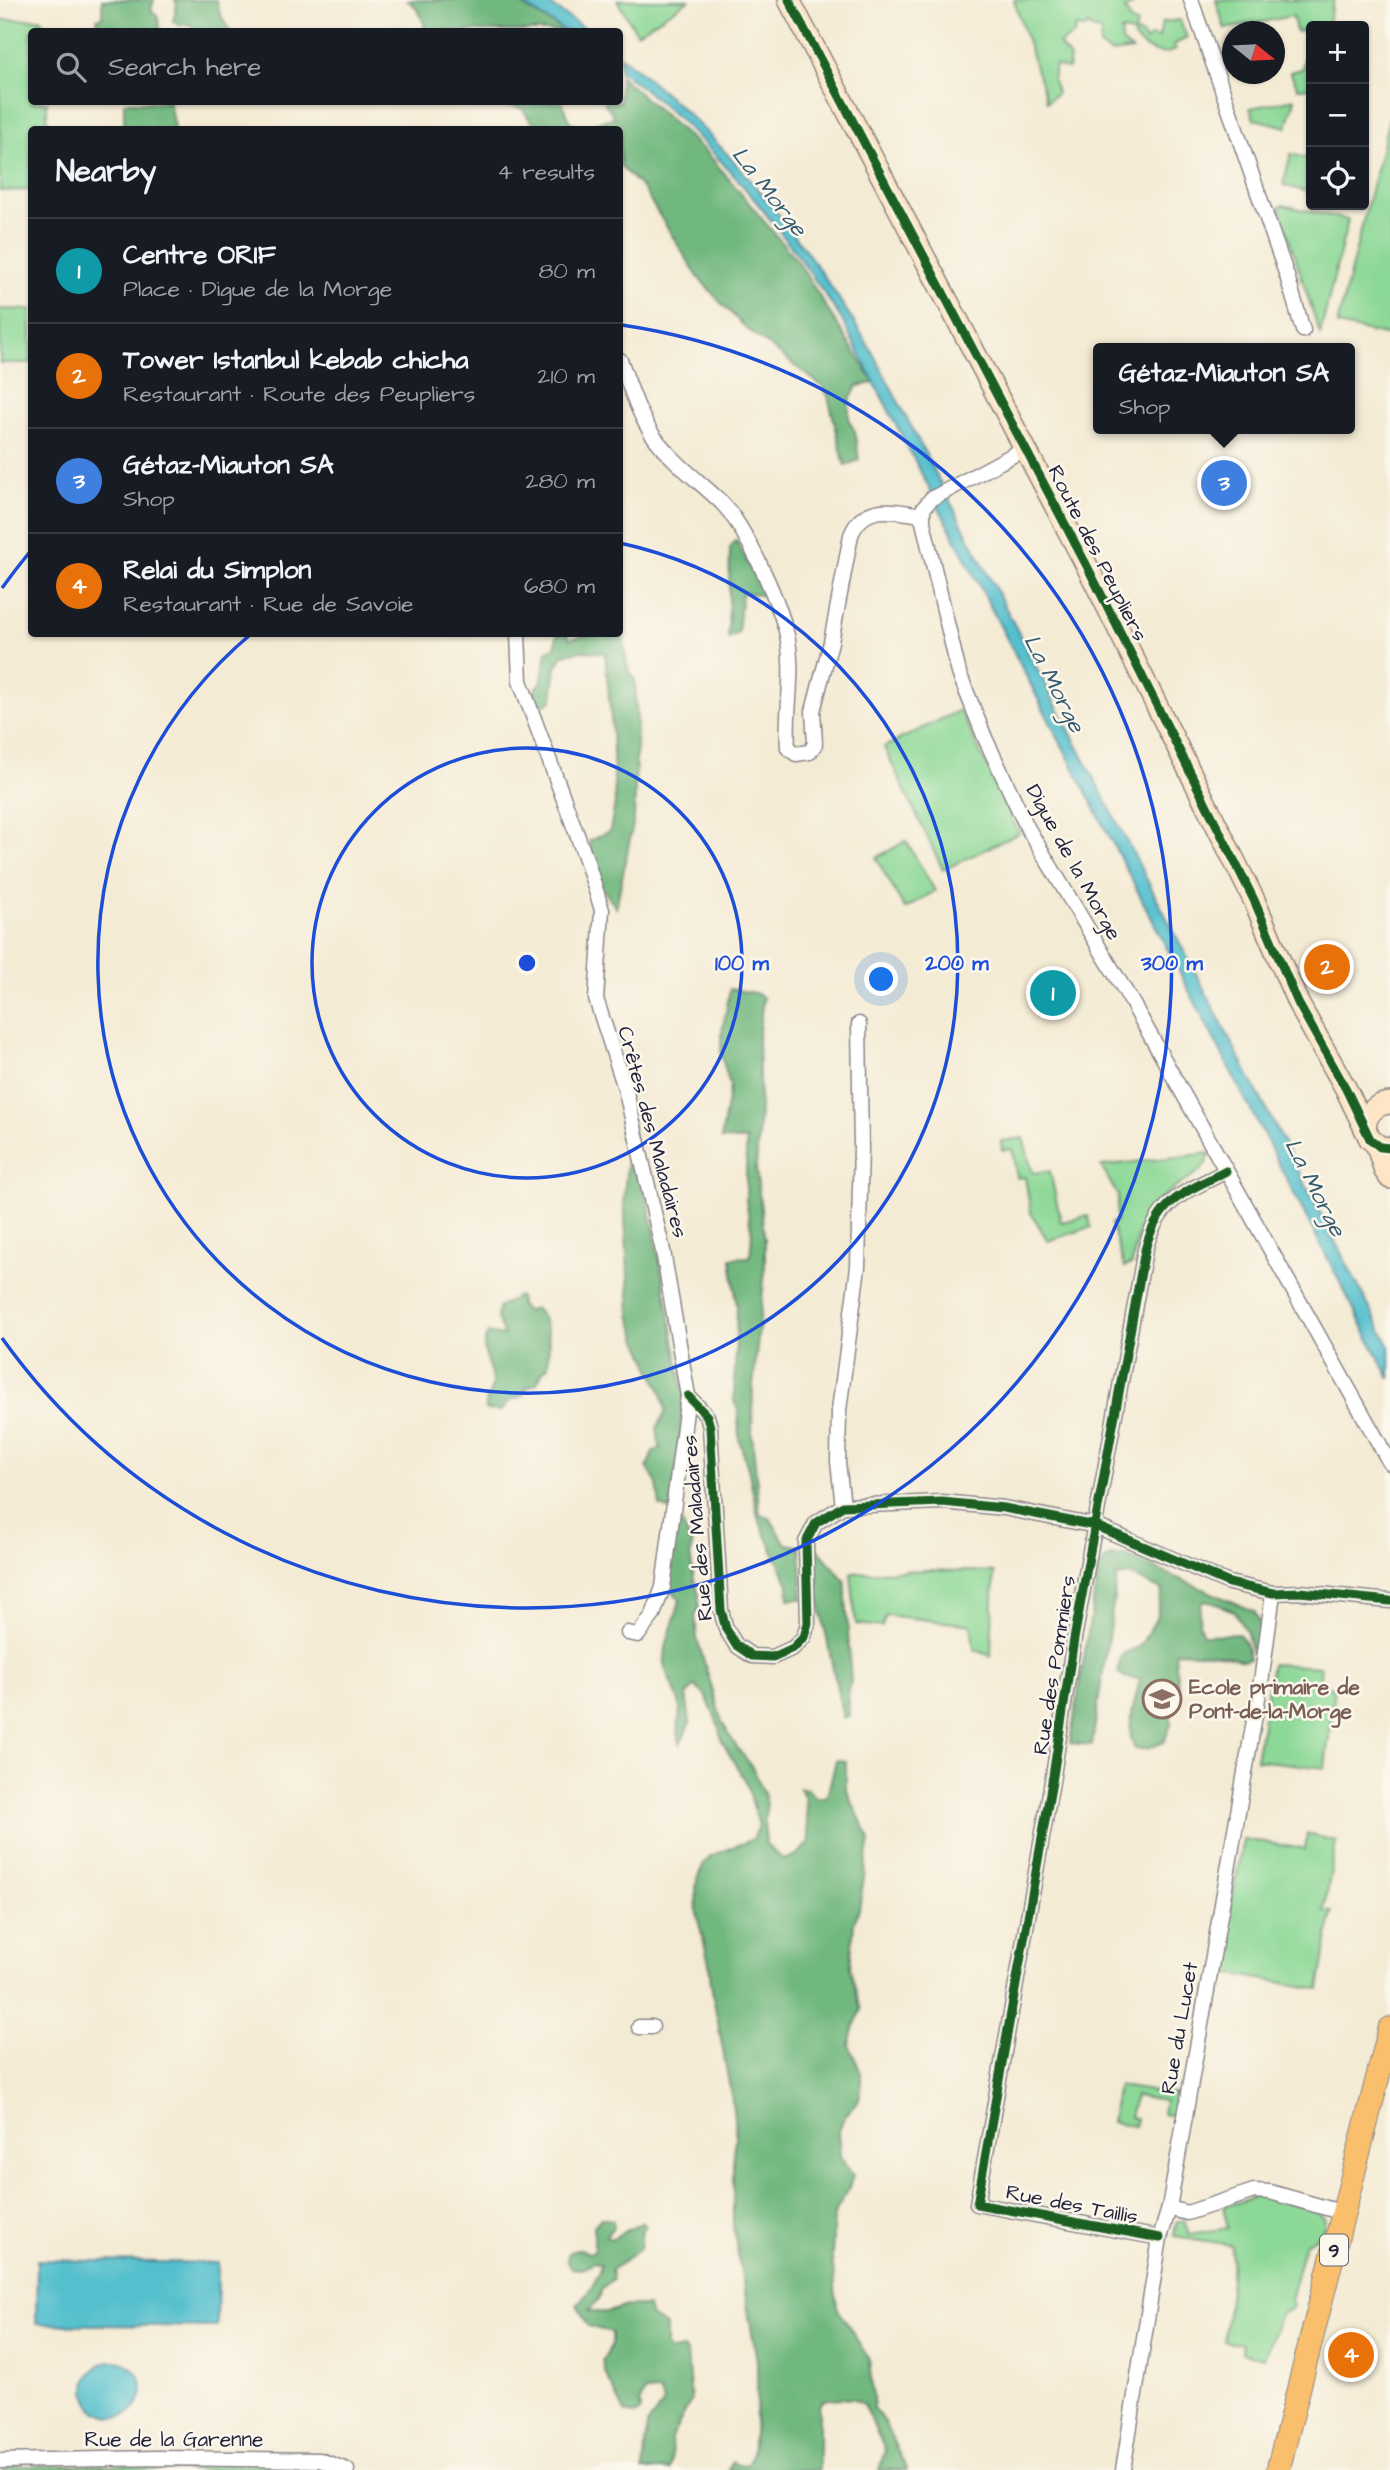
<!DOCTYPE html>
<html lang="en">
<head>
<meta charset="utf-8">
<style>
	:root { --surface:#171b24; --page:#20242c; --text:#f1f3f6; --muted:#9ea1a6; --line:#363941; --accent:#d1495b }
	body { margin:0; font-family:"Architects Daughter",sans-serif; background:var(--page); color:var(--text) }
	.controls { position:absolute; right:21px; top:21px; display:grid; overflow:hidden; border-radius:7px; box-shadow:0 2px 5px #0004 }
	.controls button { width:63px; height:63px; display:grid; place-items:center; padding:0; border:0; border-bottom:2px solid var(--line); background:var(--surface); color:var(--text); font:35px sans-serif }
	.compass { position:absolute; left:1222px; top:21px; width:63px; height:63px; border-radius:50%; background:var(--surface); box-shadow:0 2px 5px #0004; rotate:108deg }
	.you { position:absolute; left:882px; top:980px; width:24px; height:24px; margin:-18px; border:5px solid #fff; border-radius:50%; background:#1a73e8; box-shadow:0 0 0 10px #1a73e833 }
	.badge { display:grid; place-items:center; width:46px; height:46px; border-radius:50%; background:var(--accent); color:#fff; font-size:23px; font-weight:700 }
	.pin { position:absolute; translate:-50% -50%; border:4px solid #fff; box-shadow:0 2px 7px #0006 }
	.popup { position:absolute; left:1093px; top:343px; width:262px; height:91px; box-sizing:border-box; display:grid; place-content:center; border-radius:7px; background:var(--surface); filter:drop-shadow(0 2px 5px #0005); font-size:23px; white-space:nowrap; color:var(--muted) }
	.popup b { font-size:26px; color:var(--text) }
	.popup::after { content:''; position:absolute; left:50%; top:100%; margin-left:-14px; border:14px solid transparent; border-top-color:var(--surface) }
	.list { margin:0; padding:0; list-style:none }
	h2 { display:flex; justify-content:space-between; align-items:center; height:91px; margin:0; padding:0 28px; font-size:30px }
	h2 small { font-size:23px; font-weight:400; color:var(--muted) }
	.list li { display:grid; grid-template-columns:46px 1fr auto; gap:21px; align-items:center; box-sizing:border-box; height:105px; padding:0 28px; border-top:2px solid var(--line) }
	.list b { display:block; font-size:26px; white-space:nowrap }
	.list p { margin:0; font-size:23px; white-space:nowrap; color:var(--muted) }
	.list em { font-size:23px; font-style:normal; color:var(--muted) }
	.icon { flex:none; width:38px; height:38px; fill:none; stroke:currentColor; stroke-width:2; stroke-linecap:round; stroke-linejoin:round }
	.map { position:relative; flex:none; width:1390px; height:2470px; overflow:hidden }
	.search { position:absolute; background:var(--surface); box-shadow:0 2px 5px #0004; left:28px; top:28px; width:595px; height:77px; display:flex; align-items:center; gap:18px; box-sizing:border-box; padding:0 24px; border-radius:7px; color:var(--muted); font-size:26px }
	.panel { position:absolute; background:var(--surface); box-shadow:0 2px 5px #0004; left:28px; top:126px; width:595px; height:511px; border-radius:7px }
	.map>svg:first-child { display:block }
	.green { fill:#8cd896; stroke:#577d68; stroke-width:2 }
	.forest { fill:#71b87f; stroke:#4a6d5d; stroke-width:2 }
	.water { fill:#54c0cd; stroke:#3b7184; stroke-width:2 }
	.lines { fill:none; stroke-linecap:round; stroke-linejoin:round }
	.street-casing { stroke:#8b8688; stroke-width:17 }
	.secondary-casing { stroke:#8b8688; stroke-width:24 }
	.primary-casing { stroke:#8b8688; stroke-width:25 }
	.street { stroke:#fff; stroke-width:14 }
	.secondary { stroke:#fde5c5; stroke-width:21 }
	.primary { stroke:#f9bf6d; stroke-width:23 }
	.cycleway-casing { stroke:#fbf7ec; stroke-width:13 }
	.cycleway { stroke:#1b5e20; stroke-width:9 }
	.ring { fill:none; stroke:#1d4ed8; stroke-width:3.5 }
	.labels { text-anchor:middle; stroke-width:5; stroke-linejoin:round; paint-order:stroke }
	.shield { fill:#fbf7ec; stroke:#636270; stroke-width:2 }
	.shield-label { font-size:19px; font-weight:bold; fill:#22223b }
	.street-label { font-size:21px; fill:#22223b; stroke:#fbf7ec }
	.education-label { font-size:21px; font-weight:bold; fill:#785e54; stroke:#fbf7ec; text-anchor:start }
	.water-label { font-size:23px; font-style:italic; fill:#34596e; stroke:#fbf7ec }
	.centre { fill:#1d4ed8; stroke:#fbf7ec; stroke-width:3.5 }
	.ring-label { font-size:21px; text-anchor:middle; font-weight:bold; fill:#1d4ed8; stroke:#fbf7ec; stroke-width:5; stroke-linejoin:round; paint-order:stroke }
</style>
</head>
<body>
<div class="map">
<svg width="1390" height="2470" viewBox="0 0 1390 2470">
	<rect width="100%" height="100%" fill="#fbf7ec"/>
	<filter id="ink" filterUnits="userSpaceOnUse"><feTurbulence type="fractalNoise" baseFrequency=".0143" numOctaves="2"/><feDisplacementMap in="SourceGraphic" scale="14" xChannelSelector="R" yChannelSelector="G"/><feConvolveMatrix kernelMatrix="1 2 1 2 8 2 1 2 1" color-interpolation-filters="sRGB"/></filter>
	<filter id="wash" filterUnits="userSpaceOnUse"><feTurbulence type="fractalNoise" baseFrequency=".00686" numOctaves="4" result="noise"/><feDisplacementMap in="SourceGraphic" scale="28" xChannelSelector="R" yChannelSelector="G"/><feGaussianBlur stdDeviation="1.57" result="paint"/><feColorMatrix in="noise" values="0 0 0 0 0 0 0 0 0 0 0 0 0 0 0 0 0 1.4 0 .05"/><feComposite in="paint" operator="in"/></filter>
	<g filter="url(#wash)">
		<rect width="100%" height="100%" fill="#f4ebd4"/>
		<g class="green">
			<polygon points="617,0 689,0 637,33"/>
			<path d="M 1014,0 L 1141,0 L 1125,9 L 1132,22 L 1137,23 L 1135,33 L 1142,35 L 1146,41 L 1151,36 L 1159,38 L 1162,22 L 1180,20 L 1187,38 L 1173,45 L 1176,49 C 1162,59 1144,49 1134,38 L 1133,33 L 1121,31 L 1122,42 L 1132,50 L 1111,53 L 1100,46 L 1101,31 L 1091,29 L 1089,24 L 1085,28 L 1076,27 L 1074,35 L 1059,44 L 1070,58 L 1068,69 L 1055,65 L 1053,80 L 1057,93 L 1047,102 Z"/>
			<polygon points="1216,0 1334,0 1327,26 1311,26 1311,42 1309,41 1306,30 1296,32 1293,16 1225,29"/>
			<polygon points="40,19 45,25 45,31 32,32 32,102 47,102 47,129 32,130 31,190 0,191 0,20"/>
			<polygon points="1307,48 1311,49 1311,87 1298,88 1290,72 1302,69"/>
			<polygon points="1295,99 1287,127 1254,119 1250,108"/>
			<polygon points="1390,115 1390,336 1337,325"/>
			<polygon points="1291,154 1311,159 1311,193 1283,185"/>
			<polygon points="1283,205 1348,220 1320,334 1279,207"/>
			<polygon points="0,309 31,310 31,363 0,363"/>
			<polygon points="960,710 1019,833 943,870 884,747"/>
			<polygon points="906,841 935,891 905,909 876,858"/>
			<polygon points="1023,1138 1033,1173 1050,1171 1061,1222 1088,1216 1091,1227 1048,1241 1031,1213 1025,1177 1017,1178 1012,1149 1002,1150 1001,1141"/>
			<polygon points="1210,1153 1206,1164 1201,1170 1162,1197 1148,1213 1138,1234 1132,1264 1124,1267 1111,1223 1116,1221 1118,1196 1101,1166"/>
			<polygon points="928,1570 994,1572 991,1656 974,1649 971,1625 886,1615 882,1627 856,1624 851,1573"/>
			<polygon points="1272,1664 1321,1667 1319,1686 1335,1687 1325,1768 1256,1760"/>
			<polygon points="1307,1834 1336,1841 1324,1911 1332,1912 1319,1989 1219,1972 1243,1839 1305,1849"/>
			<polygon points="1118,2086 1180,2095 1176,2116 1162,2114 1164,2101 1135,2096 1130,2117 1136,2119 1134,2126 1111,2122"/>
			<polygon points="1269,2196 1317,2212 1325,2218 1323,2233 1305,2243 1290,2300 1293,2306 1286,2312 1282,2311 1264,2358 1242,2353 1242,2344 1224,2341 1231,2280 1232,2245 1174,2236 1176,2223 1184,2220 1189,2234 1228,2228 1223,2207 1255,2197"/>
			<polygon points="321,2464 336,2470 3,2470 3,2466"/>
		</g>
		<g class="forest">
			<polygon points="102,0 154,0 151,10 158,17 160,31 97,31 97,19 102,17"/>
			<polygon points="175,0 216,0 220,14 230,31 194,31 191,24 179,25 173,21 177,5"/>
			<path d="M 406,0 L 514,0 L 564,31 L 422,31 L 425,26 C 420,15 417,5 406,0 Z"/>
			<polygon points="620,76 708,154 798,262 874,383 857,386 849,402 849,421 855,431 859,460 845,466 828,396 823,387 747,329 721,303 698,277 643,189 620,166 620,130 596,129 595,123 615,117 604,102 620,102"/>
			<polygon points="124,102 169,102 174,127 172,130 124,129"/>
			<path d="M 497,102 L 562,102 L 569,119 L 577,129 C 552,130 536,134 523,109 Z"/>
			<polygon points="736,540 765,596 742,592 738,633 728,638 730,548"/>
			<polygon points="620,611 627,666 635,680 637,730 634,819 616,908 603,889 589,841 610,831 615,803 612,730 605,653 580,651 563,655 556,667 552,700 543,705 532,700 535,689 541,683 547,651 555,648 557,634 568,634 569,639 591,634 620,634"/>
			<polygon points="730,989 755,993 763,997 758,1039 760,1108 756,1169 765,1241 765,1270 753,1386 752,1434 760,1515 770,1518 786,1544 800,1546 803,1599 789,1599 788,1583 758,1518 749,1472 739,1439 738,1410 734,1401 737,1306 731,1258 750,1257 752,1234 746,1201 746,1140 721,1139 730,1086 721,1054 721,1038"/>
			<polygon points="630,1123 653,1224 684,1394 671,1510 660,1506 657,1484 647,1467 653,1452 660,1449 657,1428 666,1411 662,1393 638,1340 630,1315 624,1197"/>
			<path d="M 517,1296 L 520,1297 L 520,1305 L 527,1312 L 535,1308 C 552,1324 549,1346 548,1367 L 543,1371 L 537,1383 L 526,1388 L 523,1395 L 507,1403 L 502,1411 L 486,1410 C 484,1399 492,1394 492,1383 C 492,1365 478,1351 488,1333 L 504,1336 L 497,1319 L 498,1308 Z"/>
			<path d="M 675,1519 L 681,1521 L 692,1545 L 690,1555 L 695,1584 L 699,1595 L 699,1608 L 695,1615 L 697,1638 L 722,1722 L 737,1748 L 751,1765 L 764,1793 L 767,1804 L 764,1820 L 766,1845 L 784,1860 L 798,1854 L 809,1842 L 805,1799 L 800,1788 L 807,1789 L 817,1798 L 827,1796 L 836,1760 L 846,1761 L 846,1789 L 870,1840 L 859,1909 L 854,1923 L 850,1968 L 861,2010 L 853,2029 L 849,2045 L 861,2073 L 861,2086 L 859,2100 L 844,2117 L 838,2134 L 840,2156 L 853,2176 L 848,2190 L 834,2214 L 832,2258 L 837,2307 L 869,2359 L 874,2408 L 884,2422 L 907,2470 L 879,2470 L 885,2450 L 864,2404 L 855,2399 L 839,2398 L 824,2400 L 819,2406 L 819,2470 L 728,2470 L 733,2462 L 739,2465 L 748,2464 L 752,2453 L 757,2402 L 757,2360 L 733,2227 L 733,2162 L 736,2137 L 732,2100 L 711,1984 L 709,1963 L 697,1915 L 696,1886 L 703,1865 L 711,1856 L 753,1839 L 759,1826 L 747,1784 L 721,1740 L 719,1727 L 706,1696 L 695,1686 L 686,1695 L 690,1722 L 680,1745 C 676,1732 680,1721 680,1707 C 679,1692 666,1680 665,1665 C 663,1642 676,1621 680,1599 L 668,1587 Z"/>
			<polygon points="816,1547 845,1581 851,1683 848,1688 849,1716 843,1718 820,1605 815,1598 813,1552"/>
			<path d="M 1114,1556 L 1126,1556 L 1254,1611 L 1259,1621 L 1260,1628 L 1255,1654 L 1252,1654 L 1247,1633 L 1234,1611 L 1206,1600 L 1201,1603 L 1199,1624 L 1203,1635 L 1239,1634 L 1245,1642 L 1249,1659 L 1243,1660 L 1219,1654 L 1175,1652 L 1178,1686 L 1176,1704 L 1171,1711 L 1171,1724 L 1164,1742 L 1147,1749 L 1135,1749 C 1124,1731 1136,1699 1140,1679 L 1125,1677 L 1118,1673 L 1121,1655 L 1140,1646 L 1156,1619 L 1162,1590 L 1130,1575 L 1117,1577 L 1092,1745 L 1070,1743 L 1098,1571 L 1105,1560 Z"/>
			<path d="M 601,2218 L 613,2220 L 613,2227 L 606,2236 L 611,2239 L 643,2222 L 646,2227 L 642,2230 L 640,2249 L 611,2270 L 613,2280 L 602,2288 L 599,2299 L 589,2310 C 602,2315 612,2311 624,2307 C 631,2305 641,2307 648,2306 L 651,2317 L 666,2326 L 666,2347 L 671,2351 L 683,2349 L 687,2354 L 691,2400 L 671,2438 L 672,2462 L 670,2470 L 643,2470 L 647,2425 L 664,2403 L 659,2391 L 645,2392 L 640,2402 L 641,2411 L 635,2415 L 625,2413 L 605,2373 L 602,2361 L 612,2344 L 612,2333 L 588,2326 L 577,2304 C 590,2295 597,2279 601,2264 L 594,2262 L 581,2269 L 571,2268 L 567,2262 L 568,2253 C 576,2249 581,2249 589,2253 L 594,2251 L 594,2226 Z"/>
		</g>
		<g class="water">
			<polygon points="506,0 543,0 588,31 565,31 522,4"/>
			<path d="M 620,56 C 725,135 807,242 874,355 L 1390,1347 L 1390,1379 L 842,320 C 781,227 711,136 620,71 Z"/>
			<polygon points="37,2260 218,2263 217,2327 36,2324"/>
			<circle cx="114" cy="2389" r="28"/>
		</g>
	</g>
	<g filter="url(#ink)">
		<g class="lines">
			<defs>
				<g id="street">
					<polyline points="1191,0 1287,276 1303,330"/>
					<path d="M 620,360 C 630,386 639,417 655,438 C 674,463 699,481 721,502 C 745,526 777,597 786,631 C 796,670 785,709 788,748 L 796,754 L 810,752 L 815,744 L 813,711 L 831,642 L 851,535 C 864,502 893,511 922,515"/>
					<polyline points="1026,448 931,499 923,509 923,522 959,673 985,738 1027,827 1130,999 1390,1463"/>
					<polyline points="518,634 520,681 586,859 602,910 596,999 625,1088 663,1251 688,1396 663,1587 653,1615 638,1635 628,1633"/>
					<polyline points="688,1396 707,1416 710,1427 721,1610 726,1629 736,1645 752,1656 773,1657 793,1648 804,1637 808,1623 806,1542 816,1523 843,1506 942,1502 1004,1508 1096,1526 1229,1583 1273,1593 1300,1592 1390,1601"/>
					<polyline points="843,1506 838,1462 839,1410 858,1267 861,1147 859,1024"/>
					<polyline points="639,2027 652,2027"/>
					<polyline points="1169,2208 1187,2213 1254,2191 1270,2192 1344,2213"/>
					<path d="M 1160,2238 L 977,2204 L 1053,1776 L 1074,1639 L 1145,1250 C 1159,1198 1183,1194 1226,1171"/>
					<polyline points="0,2461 157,2458 320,2460 347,2470"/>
					<polyline points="1123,2470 1160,2238 1169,2208 1262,1675 1273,1593"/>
				</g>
				<g id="secondary">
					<polyline points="789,0 1088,568 1254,900 1298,1003 1346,1089 1370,1139 1380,1147 1390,1148"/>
					<path d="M 1365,1127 C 1367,1113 1375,1104 1390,1103"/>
					<polyline points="1377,1146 1385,1171 1390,1178"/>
				</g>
				<polyline id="primary" points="1278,2470 1390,2029"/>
			</defs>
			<use href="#street" class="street-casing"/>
			<use href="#secondary" class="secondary-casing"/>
			<use href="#primary" class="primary-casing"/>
			<use href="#street" class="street"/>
			<use href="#secondary" class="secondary"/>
			<use href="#primary" class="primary"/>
			<defs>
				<g id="cycleway">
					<polyline points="789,0 1088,568 1254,900 1298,1003 1346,1089 1370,1139 1380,1147 1390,1148"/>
					<polyline points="688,1396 707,1416 710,1427 721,1610 726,1629 736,1645 752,1656 773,1657 793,1648 804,1637 808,1623 806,1542 816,1523 843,1506 942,1502 1004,1508 1096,1526 1229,1583 1273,1593 1300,1592 1390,1601"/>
					<path d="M 1160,2238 L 977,2204 L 1053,1776 L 1074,1639 L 1145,1250 C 1159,1198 1183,1194 1226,1171"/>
				</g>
			</defs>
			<use href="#cycleway" class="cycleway-casing"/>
			<use href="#cycleway" class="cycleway"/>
		</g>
	</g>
	<g class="ring">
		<circle cx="527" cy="963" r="215"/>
		<path d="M620 543A430 430 0 1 1 251 634"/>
		<path d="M2 588A645 645 0 0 1 29 553M622 325A645 645 0 1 1 2 1338"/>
	</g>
	<defs>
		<symbol id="school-ring" viewBox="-11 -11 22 22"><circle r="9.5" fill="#fbf7ec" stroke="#8d6e63" stroke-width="1.5"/><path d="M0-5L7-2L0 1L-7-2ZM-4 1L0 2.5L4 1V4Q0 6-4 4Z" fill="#8d6e63"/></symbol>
	</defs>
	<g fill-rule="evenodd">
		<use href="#school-ring" x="1140" y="1677" width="44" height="44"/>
	</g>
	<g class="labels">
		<rect class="shield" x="1320" y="2234.5" width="28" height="31" rx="5"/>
		<g class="shield-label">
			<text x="1334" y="2257">9</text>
		</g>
		<g class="street-label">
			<text transform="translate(1098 553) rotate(63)" y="7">Route des Peupliers</text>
			<text transform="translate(1074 862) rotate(61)" y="7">Digue de la Morge</text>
			<text transform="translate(653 1132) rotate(75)" y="7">Crêtes des Maladaires</text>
			<text transform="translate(697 1528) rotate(-95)" y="7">Rue des Maladaires</text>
			<text transform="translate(1054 1665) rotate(-81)" y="7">Rue des Pommiers</text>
			<text transform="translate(1179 2028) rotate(-80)" y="7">Rue du Lucet</text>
			<text transform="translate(1072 2204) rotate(11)" y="7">Rue des Taillis</text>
			<text x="174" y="2446">Rue de la Garenne</text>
		</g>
		<g class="education-label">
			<text x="1189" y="1694">Ecole primaire de<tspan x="1189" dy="24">Pont-de-la-Morge</tspan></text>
		</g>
		<g class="water-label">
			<text transform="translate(770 191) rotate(52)" y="8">La Morge</text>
			<text transform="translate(1055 683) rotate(63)" y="8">La Morge</text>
			<text transform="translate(1316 1187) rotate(63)" y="8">La Morge</text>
		</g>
	</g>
	<circle cx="527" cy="963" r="10" class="centre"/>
	<g class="ring-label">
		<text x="742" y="970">100 m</text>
		<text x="957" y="970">200 m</text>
		<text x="1172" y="970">300 m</text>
	</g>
</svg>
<div class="controls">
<button>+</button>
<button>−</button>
<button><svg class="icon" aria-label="locate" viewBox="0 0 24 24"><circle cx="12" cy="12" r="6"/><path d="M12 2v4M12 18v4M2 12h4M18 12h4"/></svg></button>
</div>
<svg class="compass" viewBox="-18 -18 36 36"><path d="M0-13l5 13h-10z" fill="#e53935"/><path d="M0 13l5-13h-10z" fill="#9ea1a6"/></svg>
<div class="you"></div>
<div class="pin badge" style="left:1053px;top:993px;background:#0f9aa8">1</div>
<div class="pin badge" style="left:1327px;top:967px;background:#e8710a">2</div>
<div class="pin badge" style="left:1224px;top:483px;background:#3f7fe0">3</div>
<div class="popup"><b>Gétaz-Miauton SA</b>Shop</div>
<div class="pin badge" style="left:1351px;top:2355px;background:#e8710a">4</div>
<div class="search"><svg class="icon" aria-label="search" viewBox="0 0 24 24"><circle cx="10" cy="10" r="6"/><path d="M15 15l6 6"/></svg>Search here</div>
<section class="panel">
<h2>Nearby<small>4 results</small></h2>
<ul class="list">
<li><span class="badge" style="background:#0f9aa8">1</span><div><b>Centre ORIF</b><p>Place · Digue de la Morge</p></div><em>80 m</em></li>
<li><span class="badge" style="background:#e8710a">2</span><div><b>Tower Istanbul kebab chicha</b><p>Restaurant · Route des Peupliers</p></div><em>210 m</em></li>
<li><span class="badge" style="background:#3f7fe0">3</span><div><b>Gétaz-Miauton SA</b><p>Shop</p></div><em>280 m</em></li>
<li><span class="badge" style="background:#e8710a">4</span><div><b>Relai du Simplon</b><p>Restaurant · Rue de Savoie</p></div><em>680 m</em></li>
</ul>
</section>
</div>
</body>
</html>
